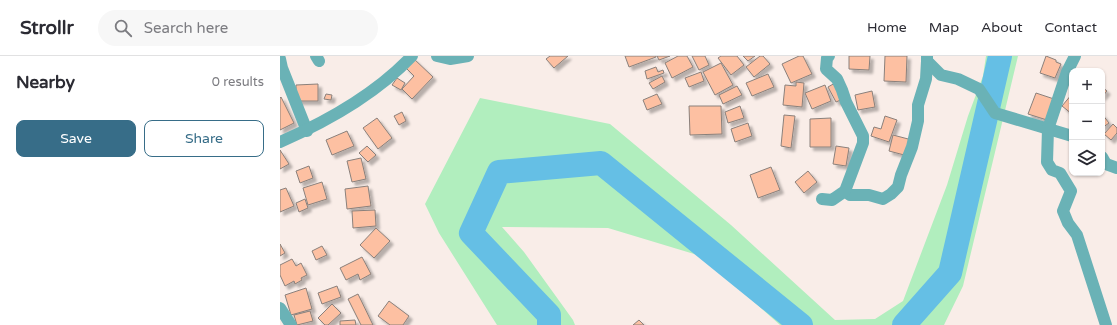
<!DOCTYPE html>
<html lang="en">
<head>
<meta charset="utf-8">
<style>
	:root { --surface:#fff; --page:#f7f7f7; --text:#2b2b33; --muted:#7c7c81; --line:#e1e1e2; --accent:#376d88 }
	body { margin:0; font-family:"Varela Round",sans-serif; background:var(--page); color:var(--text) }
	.controls { position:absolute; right:12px; top:12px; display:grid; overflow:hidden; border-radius:8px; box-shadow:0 1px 3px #0004 }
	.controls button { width:36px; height:36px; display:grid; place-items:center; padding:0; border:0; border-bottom:1px solid var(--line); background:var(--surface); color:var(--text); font:20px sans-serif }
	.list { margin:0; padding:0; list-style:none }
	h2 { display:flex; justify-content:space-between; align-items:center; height:52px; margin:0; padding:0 16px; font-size:17px }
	h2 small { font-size:13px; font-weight:400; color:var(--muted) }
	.actions { display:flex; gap:8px; padding:12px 16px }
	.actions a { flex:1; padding:9px 0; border:1px solid var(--accent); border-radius:8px; text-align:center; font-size:14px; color:var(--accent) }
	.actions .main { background:var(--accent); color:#fff }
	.icon { flex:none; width:22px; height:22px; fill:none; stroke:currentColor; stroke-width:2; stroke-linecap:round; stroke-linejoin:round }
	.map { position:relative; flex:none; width:837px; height:269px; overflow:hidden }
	header { display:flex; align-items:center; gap:24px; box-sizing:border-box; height:56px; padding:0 20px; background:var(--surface); border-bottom:1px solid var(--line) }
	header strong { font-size:19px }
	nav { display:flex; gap:22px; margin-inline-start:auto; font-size:14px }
	.search { width:280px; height:36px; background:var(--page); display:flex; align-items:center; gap:10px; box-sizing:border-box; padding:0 14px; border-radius:22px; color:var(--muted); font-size:15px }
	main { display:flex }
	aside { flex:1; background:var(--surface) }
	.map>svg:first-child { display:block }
	.green { fill:#b1eebe }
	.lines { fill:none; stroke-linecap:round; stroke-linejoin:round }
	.river { stroke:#65bfe5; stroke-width:24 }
	.building { fill:#fdc0a2; stroke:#8a807b; filter:url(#shadow) }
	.minor { stroke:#6ab2b6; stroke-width:12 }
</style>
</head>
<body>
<header>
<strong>Strollr</strong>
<div class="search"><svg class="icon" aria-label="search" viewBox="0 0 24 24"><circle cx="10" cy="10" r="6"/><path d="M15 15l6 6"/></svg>Search here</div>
<nav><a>Home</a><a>Map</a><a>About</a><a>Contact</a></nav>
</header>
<main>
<aside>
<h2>Nearby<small>0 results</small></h2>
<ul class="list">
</ul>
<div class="actions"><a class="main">Save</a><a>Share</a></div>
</aside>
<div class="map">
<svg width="837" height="269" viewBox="0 0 837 269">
	<defs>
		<filter id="shadow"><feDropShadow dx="3.5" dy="3.5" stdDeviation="1" flood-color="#0004"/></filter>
	</defs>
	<rect width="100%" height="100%" fill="#f9ede8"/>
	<polygon class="green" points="706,0 738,0 683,230 664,269 500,269 424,201 328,172 222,171 244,196 293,264 295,269 217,269 159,177 145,148 200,42 330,68 451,169 555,264 595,263 623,245 667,129 688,60 703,20"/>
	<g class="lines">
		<g class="river">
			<polyline points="269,269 269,259 191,177 219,116 321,107 521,269"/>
			<polyline points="624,269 670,217 720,0"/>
		</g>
	</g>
	<g class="building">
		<polygon points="270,0 288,0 274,12 266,3"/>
		<polygon points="345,0 376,0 376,1 349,11"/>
		<polygon points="377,0 390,0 379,4"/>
		<polygon points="398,0 407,0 413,11 392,22 385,7"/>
		<polygon points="412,0 425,0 429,9 419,14"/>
		<polygon points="441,0 457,0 464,9 451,19 438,2"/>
		<polygon points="463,0 475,0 468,5"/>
		<polygon points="480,0 483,0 490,8 474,21 466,11"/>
		<polygon points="519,0 523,0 532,18 511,27 502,8"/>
		<polygon points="569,0 590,0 589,14 569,13"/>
		<polygon points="605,0 627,0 626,26 604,25"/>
		<polygon points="766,0 776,4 776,6 781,8 775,22 760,17"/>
		<polygon points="133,2 153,21 132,43 122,33 134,20 125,11"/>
		<polygon points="441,7 453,29 435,39 423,16"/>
		<polygon points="376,11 378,16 383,14 384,17 367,23 365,15"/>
		<polygon points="421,16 424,25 409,31 405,22"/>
		<polygon points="488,18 494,31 472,40 466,27"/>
		<polygon points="382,20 385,26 373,33 369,27"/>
		<polygon points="117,22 125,27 121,34 112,29"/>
		<polygon points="516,26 524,27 522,51 503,49 505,29 516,30"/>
		<polygon points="555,27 563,43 556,46 548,31"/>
		<polygon points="38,28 38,45 16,45 16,29"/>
		<polygon points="545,29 551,45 532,53 525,37"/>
		<polygon points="457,30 462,39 443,48 439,39"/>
		<polygon points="822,31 827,35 822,41"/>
		<polygon points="592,35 595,51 578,54 575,39"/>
		<polygon points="756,37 774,43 767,64 748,58"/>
		<polygon points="46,38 52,39 51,44 44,43"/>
		<polygon points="377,38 382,48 367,54 363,44"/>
		<polygon points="792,38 792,58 782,50"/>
		<polygon points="1,41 14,67 0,74 0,42"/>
		<polygon points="409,50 441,50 442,78 410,79"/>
		<polygon points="460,50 464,62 448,67 445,56"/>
		<polygon points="122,56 126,65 119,69 114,60"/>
		<polygon points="822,58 829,67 822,72"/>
		<polygon points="504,59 515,60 511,92 501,90"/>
		<polygon points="605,60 617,64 609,86 591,80 594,71 601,73"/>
		<polygon points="97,62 112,82 98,93 83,72"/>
		<polygon points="551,62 551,91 530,91 530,63"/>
		<polygon points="468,67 472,80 455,86 451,73"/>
		<polygon points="833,68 837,72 837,77 831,84 824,78"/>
		<polygon points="67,75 74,90 52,99 46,84"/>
		<polygon points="613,79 632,84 628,100 609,95"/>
		<polygon points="87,90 96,99 88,106 79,97"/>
		<polygon points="556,90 569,92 566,110 553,108"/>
		<polygon points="0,94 9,108 0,113"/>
		<polygon points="81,102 86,123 72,126 67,105"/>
		<polygon points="29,110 33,122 20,127 16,115"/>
		<polygon points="491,111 500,134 478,142 470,119"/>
		<polygon points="528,115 537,126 524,137 515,126"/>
		<polygon points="42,126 47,143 28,149 23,132"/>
		<polygon points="88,130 91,150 67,153 65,133"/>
		<polygon points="6,132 14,150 0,156 0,134"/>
		<polygon points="25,143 28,152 19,156 16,147"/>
		<polygon points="95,154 96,170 73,172 72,155"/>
		<polygon points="96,172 110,185 94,202 80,189"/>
		<polygon points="0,188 5,197 0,200"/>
		<polygon points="42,190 47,199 36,204 32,195"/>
		<polygon points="82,201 91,218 80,224 78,218 66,224 60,212"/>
		<polygon points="12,203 16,210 21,207 27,219 21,222 22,224 15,228 14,225 5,230 0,219 0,209"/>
		<polygon points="57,230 61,241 42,248 38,237"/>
		<polygon points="26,232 32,253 11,259 5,239"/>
		<polygon points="78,238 93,269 81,269 68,243"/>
		<polygon points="109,245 129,260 123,269 110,269 98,260"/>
		<polygon points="52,248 61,257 48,269 45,269 38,262"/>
		<polygon points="30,255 33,265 17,269 14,259"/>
		<polygon points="75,264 76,269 60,269 60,265"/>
		<polygon points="359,264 364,269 353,269"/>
	</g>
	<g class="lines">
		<g class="minor">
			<polyline points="36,0 39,5"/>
			<polyline points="157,0 170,3 188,0"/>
			<polyline points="647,0 647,5 661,19 678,23 699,33 715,57 792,80"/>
			<polyline points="795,0 787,16 768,73 767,106 772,114 780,117 791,135 783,155 788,167 797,179 826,269"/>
			<polyline points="0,3 2,12 27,75"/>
			<path d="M 0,86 C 46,66 97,37 132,0"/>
			<polyline points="822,101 826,108 837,112"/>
			<polyline points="565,135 570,139 589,139 603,143 611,138 618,131 621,119 632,91 638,65 638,49 646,23 647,5"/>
			<polyline points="542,143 552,144 565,135 583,87 583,80 566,46 562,34 557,23 546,13 547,2 549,0"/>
			<polyline points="0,252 11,269"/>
		</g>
	</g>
</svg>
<div class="controls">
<button>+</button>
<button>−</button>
<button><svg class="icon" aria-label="layers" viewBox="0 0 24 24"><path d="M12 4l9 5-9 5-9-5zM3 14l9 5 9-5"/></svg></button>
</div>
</div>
</main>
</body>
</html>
